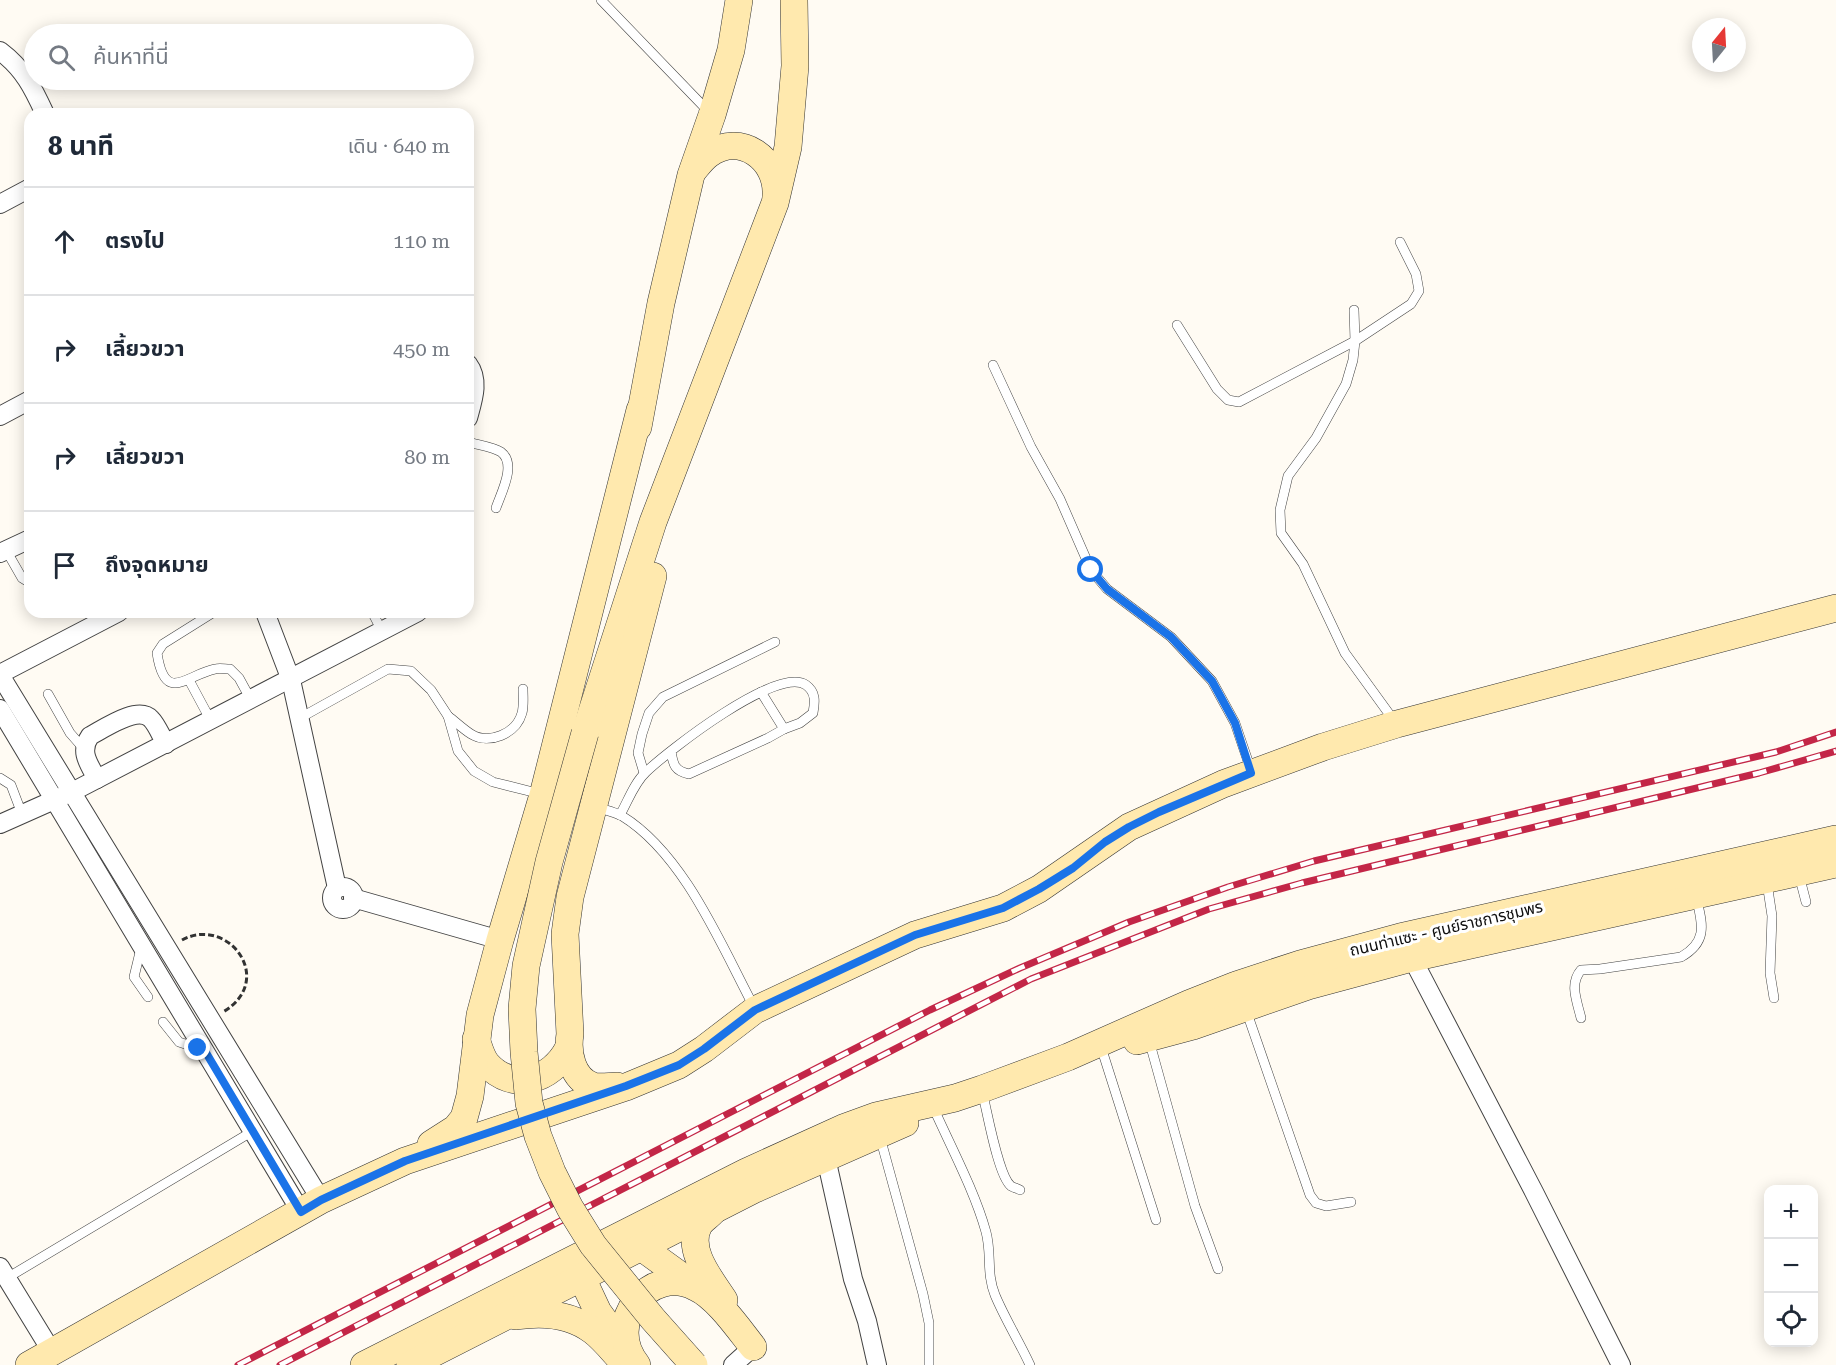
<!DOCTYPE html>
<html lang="th">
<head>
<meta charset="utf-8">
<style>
	:root { --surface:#fff; --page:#f2f2f3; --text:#1f2937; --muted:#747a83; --line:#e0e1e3 }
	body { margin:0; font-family:"Roboto Serif","Noto Sans Thai",serif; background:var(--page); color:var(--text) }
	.controls { position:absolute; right:18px; bottom:18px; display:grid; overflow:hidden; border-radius:12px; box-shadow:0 3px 15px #0003 }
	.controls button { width:54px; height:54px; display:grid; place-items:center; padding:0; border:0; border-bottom:2px solid var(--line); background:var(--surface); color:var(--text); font:30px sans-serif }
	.compass { position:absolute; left:1692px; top:18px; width:54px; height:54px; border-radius:50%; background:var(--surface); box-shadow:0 3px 15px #0003; rotate:18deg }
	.stop { position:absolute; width:18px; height:18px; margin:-14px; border:4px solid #1a73e8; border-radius:50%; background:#fff }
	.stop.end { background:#1a73e8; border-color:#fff; box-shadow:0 2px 6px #0008 }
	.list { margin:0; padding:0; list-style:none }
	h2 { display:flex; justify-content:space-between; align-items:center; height:78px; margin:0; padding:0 24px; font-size:26px }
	h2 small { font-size:20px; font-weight:400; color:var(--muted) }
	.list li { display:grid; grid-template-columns:39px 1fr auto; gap:18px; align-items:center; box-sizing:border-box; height:108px; padding:0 24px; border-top:2px solid var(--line) }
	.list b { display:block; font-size:22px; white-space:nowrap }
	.list em { font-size:20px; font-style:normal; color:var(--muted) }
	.icon { flex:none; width:33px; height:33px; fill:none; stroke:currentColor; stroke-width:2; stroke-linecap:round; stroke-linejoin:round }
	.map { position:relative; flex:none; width:1836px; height:1365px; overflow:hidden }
	.search { position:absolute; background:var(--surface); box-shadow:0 3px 15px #0003; left:24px; top:24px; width:450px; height:66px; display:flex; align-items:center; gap:15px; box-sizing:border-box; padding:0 21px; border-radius:33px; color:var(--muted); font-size:22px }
	.panel { position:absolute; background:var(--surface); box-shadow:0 3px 15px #0003; left:24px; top:108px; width:450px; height:510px; border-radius:18px }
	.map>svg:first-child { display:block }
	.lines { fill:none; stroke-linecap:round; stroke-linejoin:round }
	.lane-casing { stroke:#434343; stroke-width:10 }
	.street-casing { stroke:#434343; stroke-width:20 }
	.secondary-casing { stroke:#323232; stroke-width:28 }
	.path { stroke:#323232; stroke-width:3; stroke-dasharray:6 3; stroke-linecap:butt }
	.lane { stroke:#fff; stroke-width:9 }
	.street { stroke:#fff; stroke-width:18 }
	.secondary { stroke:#ffe9ae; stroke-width:27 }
	.rail-casing { stroke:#c32647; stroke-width:7 }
	.rail { stroke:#fff; stroke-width:4.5; stroke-dasharray:14; stroke-linecap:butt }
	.secondary-bridge-casing { stroke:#323232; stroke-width:28; stroke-linecap:butt }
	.secondary-bridge { stroke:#ffe9ae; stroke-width:27 }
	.route { stroke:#1a73e8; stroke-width:8 }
	.labels { text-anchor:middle; stroke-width:6; stroke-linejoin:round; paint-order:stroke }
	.street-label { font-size:16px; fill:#101010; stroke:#fff }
</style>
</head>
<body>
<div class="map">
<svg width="1836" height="1365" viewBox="0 0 1836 1365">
	<rect width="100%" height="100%" fill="#fffbf3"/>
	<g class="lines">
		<defs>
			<g id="lane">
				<polyline points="601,0 708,111"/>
				<polyline points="1354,310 1355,341 1353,360 1346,384 1316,438 1288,476 1280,510 1281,533 1303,564 1345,653 1395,722"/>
				<polyline points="1177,325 1217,389 1228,400 1239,402 1355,341 1411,304 1419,291 1416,274 1400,242"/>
				<polyline points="993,365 1031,447 1060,499 1091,570 1107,589 1171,637 1212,681 1235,723 1251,770"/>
				<path d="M 468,442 C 478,445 493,447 501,452 C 517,464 501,493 496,508"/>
				<polyline points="6,550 22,578 30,583"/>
				<path d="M 214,612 L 163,644 L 157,653 C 165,705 186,675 215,669 C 219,668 225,669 230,669 L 239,678 L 251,700"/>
				<polyline points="372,612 382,631"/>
				<polyline points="189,680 211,721"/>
				<polyline points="761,692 784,729"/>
				<polyline points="48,694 70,733 84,749"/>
				<path d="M 448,716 C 456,722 463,729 471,734 C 489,745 516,734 522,713 C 524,706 523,697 523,689"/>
				<polyline points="300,718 388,669 411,671 431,690 448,716 458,751 474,771 493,782 541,794"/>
				<polyline points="644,773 638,753 642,734 649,713 663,697 775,642"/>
				<polyline points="0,778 11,785 22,814"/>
				<path d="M 596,807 C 605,810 615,812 622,816 C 684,854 721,945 754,1007"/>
				<path d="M 620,815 C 628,801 634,783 646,772 C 668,751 778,665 806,685 C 816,692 815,702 813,713 L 800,723 L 784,729 L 768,738 L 689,774 C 675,771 673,765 671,751"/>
				<polyline points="1799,875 1806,902"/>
				<polyline points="1767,883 1772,916 1770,973 1774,998"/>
				<polyline points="141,948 134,977 148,997"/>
				<polyline points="1246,1010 1310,1195 1316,1203 1326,1206 1351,1202"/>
				<path d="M 1581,1018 C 1577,1001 1569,984 1581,970 L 1600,969 L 1681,957 C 1709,941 1702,923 1696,896"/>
				<polyline points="163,1022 179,1042 203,1050"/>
				<polyline points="1149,1040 1195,1206 1218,1269"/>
				<polyline points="1102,1050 1156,1220"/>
				<path d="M 982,1091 C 987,1110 998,1176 1011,1186 C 1012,1187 1019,1189 1020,1190"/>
				<path d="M 934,1109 C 951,1147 975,1192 986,1232 C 992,1254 986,1273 995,1295 C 1005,1319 1019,1341 1030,1365"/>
				<polyline points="880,1137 923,1294 929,1323 929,1365"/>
				<polyline points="7,1278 253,1131"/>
			</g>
			<g id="street">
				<path d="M 0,51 C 24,69 33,88 45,114"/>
				<polyline points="0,204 30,188"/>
				<path d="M 468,364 C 480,380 473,400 468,418"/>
				<polyline points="0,416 30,400"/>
				<polyline points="0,553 30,539"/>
				<polyline points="265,612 291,680 337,888"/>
				<polyline points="0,674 119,612"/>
				<polyline points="0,675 321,1200"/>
				<polyline points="0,709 301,1212"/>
				<path d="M 97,779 C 89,764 79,752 90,736 C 105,728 138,705 151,719 C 157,725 161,736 166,744"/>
				<polyline points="0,824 72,792 418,612"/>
				<circle cx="343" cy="898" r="11"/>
				<polyline points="353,898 500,940"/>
				<polyline points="1412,958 1534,1192 1621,1365"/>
				<polyline points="826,1158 853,1279 867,1321 877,1365"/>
				<polyline points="0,1267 52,1352"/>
				<polyline points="733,1365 753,1347"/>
			</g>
			<g id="secondary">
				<path d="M 693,171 C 698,165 703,158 709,154 C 741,132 778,159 776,195"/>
				<polyline points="638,427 661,303 691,175 712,115 731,50 739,0"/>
				<polyline points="585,733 653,522 775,203 788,147 795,66 794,0"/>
				<path d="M 476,1039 C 479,1047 481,1057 487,1064 C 513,1093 552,1080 568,1049"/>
				<polyline points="1137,1041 1193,1026 1308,986 1412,958 1836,864"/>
				<path d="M 617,1086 C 610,1086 600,1088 593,1086 C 572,1079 567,1053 570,1034 L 565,934 L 570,897 L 653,576"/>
				<polyline points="431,1144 456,1128 464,1118 470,1096 480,1015 500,940 543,795 640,410"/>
				<path d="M 713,1211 C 709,1216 702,1220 699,1225 C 685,1250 712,1281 724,1300"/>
				<polyline points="632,1235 641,1247 695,1286"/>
				<polyline points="575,1263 598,1312 619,1341"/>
				<path d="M 516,1316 C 542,1312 571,1314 593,1331 C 605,1340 615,1354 626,1365"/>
				<polyline points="29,1365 321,1200 405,1161 626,1087 679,1065 704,1049 755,1010 915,935 1003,908 1039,889 1129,827 1223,784 1323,747 1397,724 1836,608"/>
				<polyline points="364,1365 746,1172 843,1128 876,1116 955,1098 982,1089 1068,1057 1188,1004 1236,985 1300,964 1400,937 1836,839"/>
				<polyline points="410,1365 753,1190 905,1123"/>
				<path d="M 637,1365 C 602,1322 651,1264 695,1287 C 717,1297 738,1328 753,1347"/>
			</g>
		</defs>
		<use href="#lane" class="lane-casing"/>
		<use href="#street" class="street-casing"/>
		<use href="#secondary" class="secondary-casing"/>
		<path class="path" d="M 182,940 C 228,915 277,980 223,1012"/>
		<use href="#lane" class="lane"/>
		<use href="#street" class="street"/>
		<use href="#secondary" class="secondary"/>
		<defs>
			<g id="rail">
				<polyline points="238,1365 930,1010 1020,968 1129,922 1228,887 1314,861 1776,752 1836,732"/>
				<polyline points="280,1365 1031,979 1209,909 1302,883 1759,773 1836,751"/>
			</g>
		</defs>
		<use href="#rail" class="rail-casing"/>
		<use href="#rail" class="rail"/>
		<defs>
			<polyline id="secondary-bridge" points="585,733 549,862 526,966 522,1009 524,1052 529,1103 538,1136 552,1172 570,1208 593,1245 653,1319 694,1365"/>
		</defs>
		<use href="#secondary-bridge" class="secondary-bridge-casing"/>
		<use href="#secondary-bridge" class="secondary-bridge"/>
	</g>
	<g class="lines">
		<polyline class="route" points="198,1048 205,1051 301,1212 321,1200 405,1161 626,1086 679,1065 704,1049 755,1010 915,935 1003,908 1039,889 1073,868 1105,842 1129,827 1159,812 1251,773 1235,723 1212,681 1171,637 1107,589 1091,570"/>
	</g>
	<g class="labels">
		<g class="street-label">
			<text transform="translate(1446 928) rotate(-13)" y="6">ถนนท่าแซะ - ศูนย์ราชการชุมพร</text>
		</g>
	</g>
</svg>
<div class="controls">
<button>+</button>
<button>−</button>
<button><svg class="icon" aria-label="locate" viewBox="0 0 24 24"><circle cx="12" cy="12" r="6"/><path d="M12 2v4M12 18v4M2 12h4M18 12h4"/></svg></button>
</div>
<svg class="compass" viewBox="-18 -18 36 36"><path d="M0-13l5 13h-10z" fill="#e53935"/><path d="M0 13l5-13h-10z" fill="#747a83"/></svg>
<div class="stop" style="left:1091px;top:570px"></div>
<div class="stop end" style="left:198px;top:1048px"></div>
<div class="search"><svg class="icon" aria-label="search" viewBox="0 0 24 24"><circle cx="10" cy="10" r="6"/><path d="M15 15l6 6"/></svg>ค้นหาที่นี่</div>
<section class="panel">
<h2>8 นาที<small>เดิน · 640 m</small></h2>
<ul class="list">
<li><svg class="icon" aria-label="ahead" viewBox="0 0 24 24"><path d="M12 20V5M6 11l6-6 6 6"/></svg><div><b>ตรงไป</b></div><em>110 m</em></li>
<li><svg class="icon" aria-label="right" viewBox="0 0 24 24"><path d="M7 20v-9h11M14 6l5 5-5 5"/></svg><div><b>เลี้ยวขวา</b></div><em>450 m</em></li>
<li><svg class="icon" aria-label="right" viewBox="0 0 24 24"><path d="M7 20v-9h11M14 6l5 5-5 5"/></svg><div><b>เลี้ยวขวา</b></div><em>80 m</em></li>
<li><svg class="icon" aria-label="arrive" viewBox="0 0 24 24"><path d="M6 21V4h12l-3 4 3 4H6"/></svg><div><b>ถึงจุดหมาย</b></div></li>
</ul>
</section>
</div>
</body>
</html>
